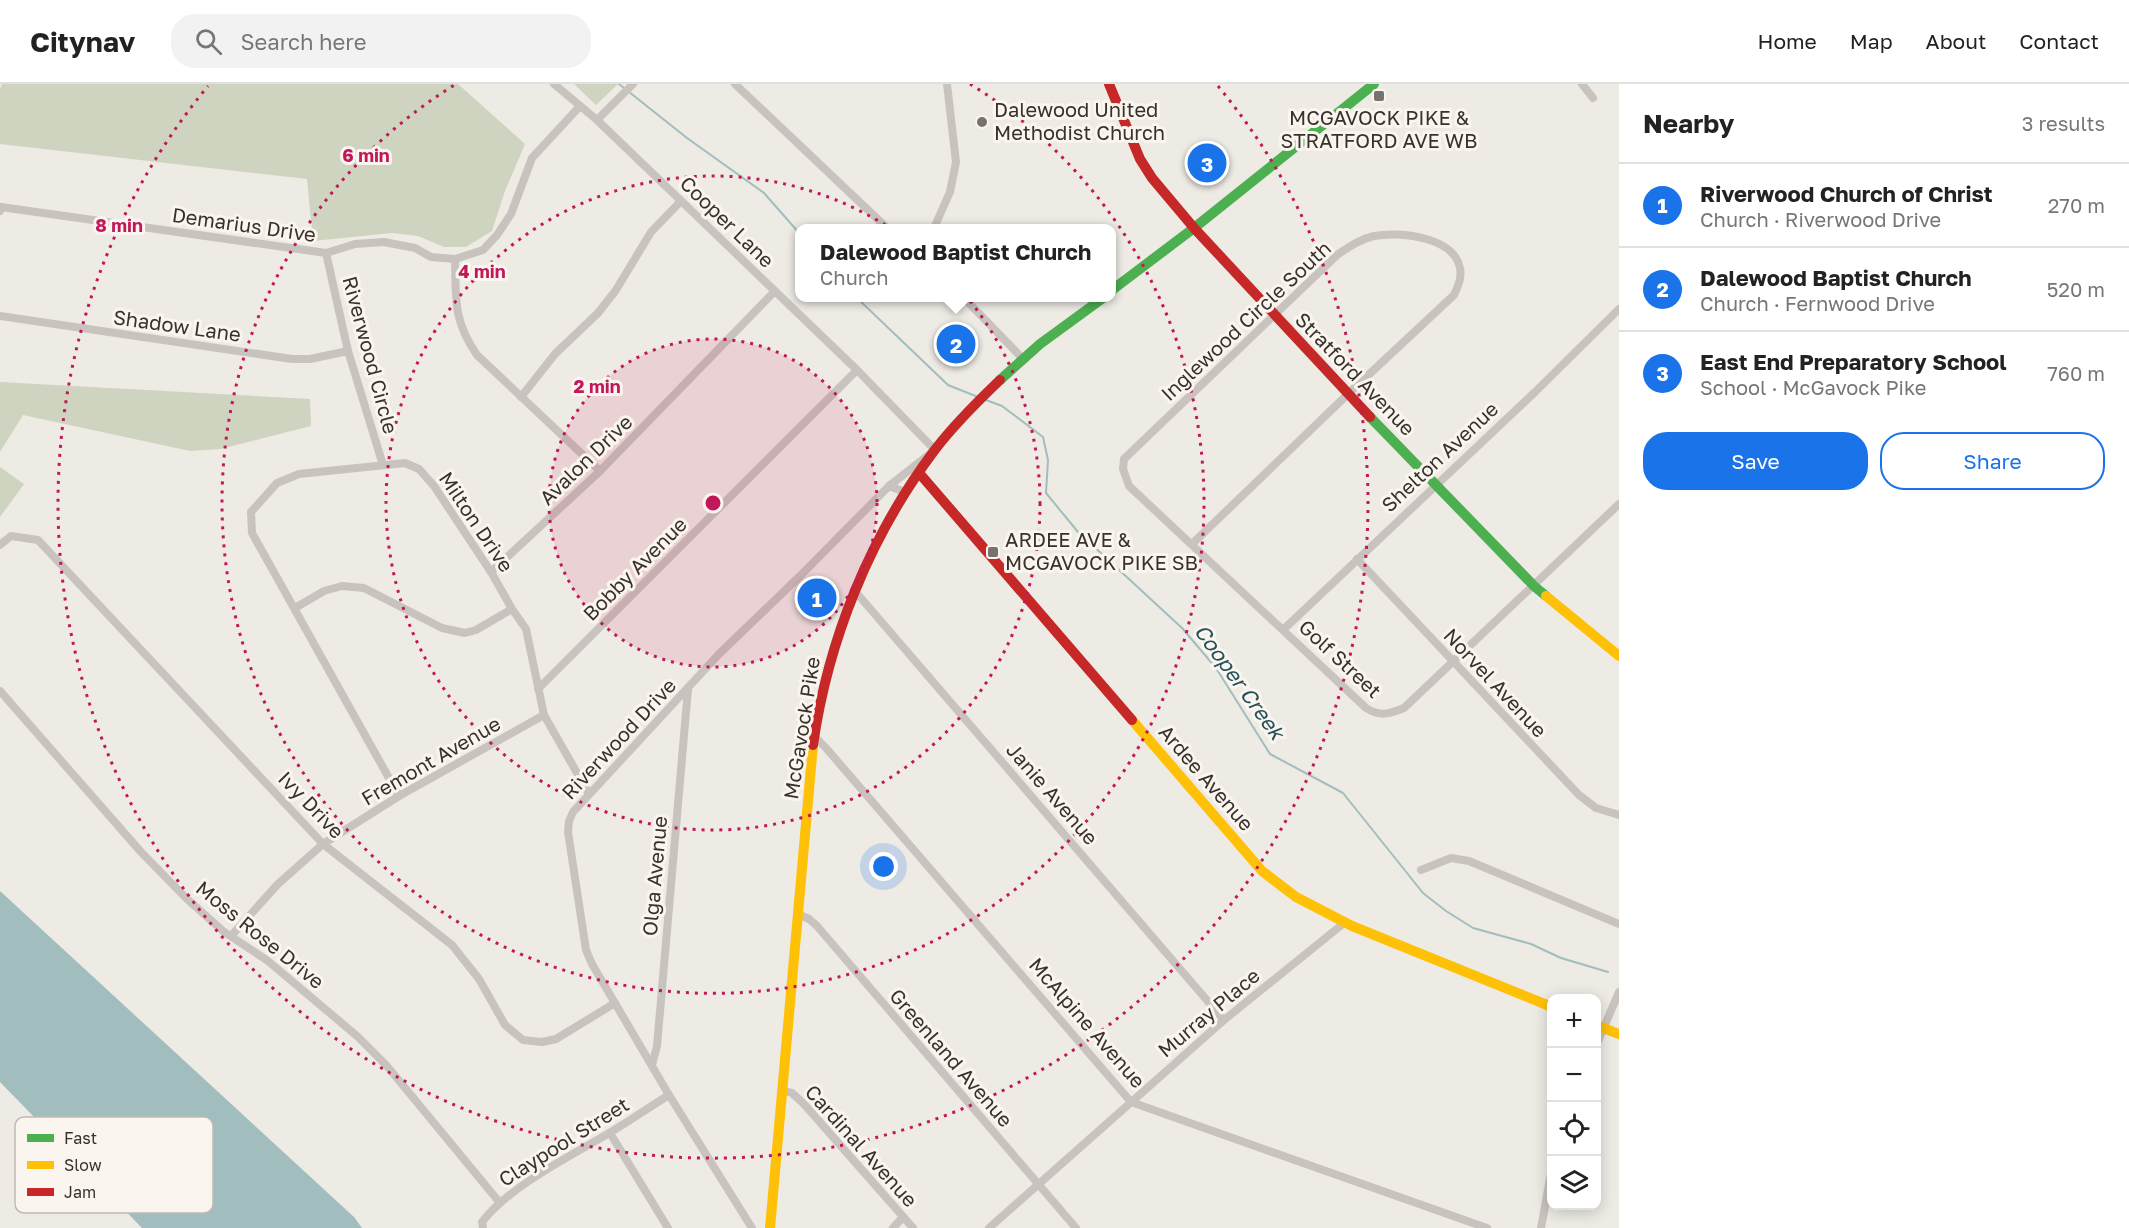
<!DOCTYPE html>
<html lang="en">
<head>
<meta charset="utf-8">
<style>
	:root { --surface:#fff; --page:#f2f2f2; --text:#222; --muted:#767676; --line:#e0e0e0; --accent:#1a73e8 }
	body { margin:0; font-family:"Golos Text",sans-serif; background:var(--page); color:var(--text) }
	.controls { position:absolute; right:18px; bottom:18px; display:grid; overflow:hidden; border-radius:12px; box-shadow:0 3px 15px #0003 }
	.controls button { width:54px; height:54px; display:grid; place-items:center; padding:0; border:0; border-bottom:2px solid var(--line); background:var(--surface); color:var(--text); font:30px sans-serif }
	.you { position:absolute; left:884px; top:783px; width:21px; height:21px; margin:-15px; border:4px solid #fff; border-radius:50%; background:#1a73e8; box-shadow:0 0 0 9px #1a73e833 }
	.badge { display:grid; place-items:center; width:39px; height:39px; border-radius:50%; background:var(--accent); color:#fff; font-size:20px; font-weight:700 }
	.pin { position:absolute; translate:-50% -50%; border:3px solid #fff; box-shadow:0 2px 6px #0006 }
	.popup { position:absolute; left:795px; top:140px; width:321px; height:78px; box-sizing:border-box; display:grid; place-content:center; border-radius:12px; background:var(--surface); filter:drop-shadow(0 2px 4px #0005); font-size:20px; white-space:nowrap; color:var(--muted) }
	.popup b { font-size:22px; color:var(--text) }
	.popup::after { content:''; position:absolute; left:50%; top:100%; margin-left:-12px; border:12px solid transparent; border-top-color:var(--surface) }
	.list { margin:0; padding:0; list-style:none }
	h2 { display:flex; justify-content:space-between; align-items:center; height:78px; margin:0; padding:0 24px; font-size:26px }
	h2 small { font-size:20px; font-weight:400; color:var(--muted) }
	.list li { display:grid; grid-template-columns:39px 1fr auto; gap:18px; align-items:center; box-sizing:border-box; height:84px; padding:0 24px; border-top:2px solid var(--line) }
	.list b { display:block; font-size:22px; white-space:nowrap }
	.list p { margin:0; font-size:20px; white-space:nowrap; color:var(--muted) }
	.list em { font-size:20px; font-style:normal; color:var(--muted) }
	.actions { display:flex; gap:12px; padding:18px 24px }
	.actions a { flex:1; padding:14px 0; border:2px solid var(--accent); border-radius:24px; text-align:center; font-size:21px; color:var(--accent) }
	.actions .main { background:var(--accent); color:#fff }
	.icon { flex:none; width:33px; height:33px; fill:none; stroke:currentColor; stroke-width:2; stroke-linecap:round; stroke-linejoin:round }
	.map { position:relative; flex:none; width:1619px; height:1144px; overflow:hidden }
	header { display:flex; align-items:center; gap:36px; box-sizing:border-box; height:84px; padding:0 30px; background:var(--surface); border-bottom:2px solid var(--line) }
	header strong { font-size:28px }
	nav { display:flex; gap:33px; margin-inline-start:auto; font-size:21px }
	.search { width:420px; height:54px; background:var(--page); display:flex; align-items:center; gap:15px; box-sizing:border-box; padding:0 21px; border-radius:24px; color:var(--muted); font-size:22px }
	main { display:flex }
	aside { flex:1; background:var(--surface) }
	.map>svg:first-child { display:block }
	.green { fill:#ced4c0 }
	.water { fill:#a2bdbe }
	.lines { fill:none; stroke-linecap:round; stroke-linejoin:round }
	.stream { stroke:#a2bdbe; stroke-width:2 }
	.street { stroke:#c8c3be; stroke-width:8 }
	.fast { stroke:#4caf50; stroke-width:10 }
	.slow { stroke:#ffc107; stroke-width:10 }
	.jam { stroke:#c62828; stroke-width:10 }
	.ring { fill:none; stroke:#c2185b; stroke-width:3; stroke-dasharray:3 6 }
	.poi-dot { fill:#78726d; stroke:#faf5ee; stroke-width:2 }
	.labels { text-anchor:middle; stroke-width:6; stroke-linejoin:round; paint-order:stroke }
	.poi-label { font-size:20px; fill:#39312c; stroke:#faf5ee; text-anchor:start }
	.street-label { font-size:20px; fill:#39312c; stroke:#faf5ee }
	.water-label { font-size:21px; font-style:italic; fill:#235159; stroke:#faf5ee }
	.key { fill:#faf5ee; stroke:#c0bab4; stroke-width:1.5 }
	.key-label { font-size:16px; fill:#39312c }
	.centre { fill:#c2185b; stroke:#faf5ee; stroke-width:3 }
	.ring-label { font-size:18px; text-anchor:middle; font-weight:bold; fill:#c2185b; stroke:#faf5ee; stroke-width:6; stroke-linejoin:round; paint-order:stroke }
</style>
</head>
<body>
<header>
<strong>Citynav</strong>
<div class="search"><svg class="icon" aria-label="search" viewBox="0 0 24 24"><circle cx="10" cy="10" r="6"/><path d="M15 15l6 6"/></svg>Search here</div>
<nav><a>Home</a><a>Map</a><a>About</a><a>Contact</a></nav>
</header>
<main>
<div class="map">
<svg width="1619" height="1144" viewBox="0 0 1619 1144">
	<rect width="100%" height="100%" fill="#eeebe5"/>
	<g class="green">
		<polygon points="2,0 458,0 525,60 505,107 492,147 466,163 444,163 418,152 392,149 313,157 307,95 0,60 0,5"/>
		<polygon points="574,0 618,0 596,21"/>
		<polygon points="0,298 310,315 311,342 220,365 190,367 23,331 0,368"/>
		<polygon points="0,383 24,400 0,433"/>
	</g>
	<polygon class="water" points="0,807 354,1133 362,1144 142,1144 0,998"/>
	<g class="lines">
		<g class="stream">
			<polyline points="619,0 687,54 764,109 800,150"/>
			<polyline points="857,214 948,301 978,313"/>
			<polyline points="986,316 1002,322 1043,353 1048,376 1046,409 1078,448 1182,544 1216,584 1270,670 1343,709 1423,809 1446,827 1473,844 1531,860 1561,874 1608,888"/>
		</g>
		<g class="street">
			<polyline points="554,0 597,36 857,286 935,366 889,402 800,492 719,570 573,728 569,737 568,748 586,866 592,880 669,1011 752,1144"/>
			<polyline points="735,0 887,144"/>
			<polyline points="1582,0 1593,14"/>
			<polyline points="597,36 633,0"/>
			<polyline points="0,127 1,123 326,169 355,160 384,158 415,164 431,173 455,175 483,166 497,151 511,130 532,74 580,22"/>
			<polyline points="934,144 950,108 956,78 947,0"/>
			<polyline points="326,169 348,267 383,381"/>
			<path d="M 455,175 C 456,216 453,236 477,271 L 600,387"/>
			<polyline points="964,214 1023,275"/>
			<polyline points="0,232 292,275 310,275 348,267"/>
			<polyline points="521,313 555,270 598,229 616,206 651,148 681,117"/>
			<polyline points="889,402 905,408"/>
			<path d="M 1192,460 L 1348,310 L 1454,211 C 1458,202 1462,194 1460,184 C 1454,153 1400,147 1374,152 C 1360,155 1349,163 1337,171 L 1124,375 L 1123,385 L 1129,402 L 1366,624 C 1380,633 1389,630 1404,624 L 1619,420"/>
			<polyline points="0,461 11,452 38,456 323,760 452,861 479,895 505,941 523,956 542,958 556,955 615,919"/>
			<polyline points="1357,475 1579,711 1596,724 1619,731"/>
			<polyline points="491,488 600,387 775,207"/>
			<polyline points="854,506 1224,936"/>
			<polyline points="295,524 324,507 342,502 364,504 442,544 465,549 476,546 512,525"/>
			<polyline points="1284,545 1535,308 1619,225"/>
			<polyline points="538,605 857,286"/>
			<polyline points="0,607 141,768 187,815 223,847 268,877 357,952 387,982 500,1119"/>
			<polyline points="815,653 826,664 1131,1018 1487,1144"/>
			<polyline points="399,712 252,449 251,428 277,399 299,390 405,379 419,385 434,402 491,488 512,525 526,545 544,631 589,710"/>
			<polyline points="1421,786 1451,774 1469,777 1619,840"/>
			<polyline points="798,830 809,835 817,842 1076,1144"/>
			<polyline points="231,852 278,800 323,760 399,712 544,631"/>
			<polyline points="1596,962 1619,908"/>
			<polyline points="652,981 657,962 688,605"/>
			<polyline points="782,1006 792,1009 804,1020 913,1144"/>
			<polyline points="610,1049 668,1144"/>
			<path d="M 483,1144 L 482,1138 C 509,1103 568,1073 606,1051 C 628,1038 648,1024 669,1011"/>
			<polyline points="893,1144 903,1133"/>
			<polyline points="989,1144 1224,936 1344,839"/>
			<polyline points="1541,1144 1552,1084"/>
		</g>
		<g class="fast">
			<polyline points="1112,206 1194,144 1374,0"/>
			<polyline points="1000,296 1040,260 1103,214"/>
			<polyline points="1370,333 1534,502 1546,512"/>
		</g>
		<g class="slow">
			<polyline points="1546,512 1619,572"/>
			<polyline points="1132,636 1262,787 1296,813 1352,842 1552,923"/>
			<polyline points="1596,941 1619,950"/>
			<polyline points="770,1144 813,661"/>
		</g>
		<g class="jam">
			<polyline points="1109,0 1140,75 1152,94 1194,144 1370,333"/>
			<polyline points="920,390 1132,636"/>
			<path d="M 813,661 C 828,556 870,452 934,367 C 952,343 978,317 1000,296"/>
		</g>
	</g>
	<circle cx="713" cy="419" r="164" fill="#c2185b" fill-opacity=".12"/>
	<g class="ring">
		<circle cx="713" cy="419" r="164"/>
		<circle cx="713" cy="419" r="327"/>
		<path d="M970 0A491 491 0 1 1 456 0"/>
		<path d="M1218 2A655 655 0 1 1 208 2"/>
	</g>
	<g class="poi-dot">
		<rect x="1373" y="6" width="12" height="12" rx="3"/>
		<circle cx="982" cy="38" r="6"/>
		<rect x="987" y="462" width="12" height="12" rx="3"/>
	</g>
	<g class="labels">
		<g class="poi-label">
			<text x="994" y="33">Dalewood United<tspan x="994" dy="23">Methodist Church</tspan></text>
			<text x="1379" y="41" text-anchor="middle">MCGAVOCK PIKE &amp;<tspan x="1379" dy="23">STRATFORD AVE WB</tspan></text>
			<text x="1005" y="463">ARDEE AVE &amp;<tspan x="1005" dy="23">MCGAVOCK PIKE SB</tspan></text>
		</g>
		<g class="street-label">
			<text transform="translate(727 138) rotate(44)" y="7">Cooper Lane</text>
			<text transform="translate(244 141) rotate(8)" y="7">Demarius Drive</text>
			<text transform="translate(1246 237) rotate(-43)" y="7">Inglewood Circle South</text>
			<text transform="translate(177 242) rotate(8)" y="7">Shadow Lane</text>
			<text transform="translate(370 271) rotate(75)" y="7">Riverwood Circle</text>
			<text transform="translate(1355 290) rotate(46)" y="7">Stratford Avenue</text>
			<text transform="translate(1440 373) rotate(-43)" y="7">Shelton Avenue</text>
			<text transform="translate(586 376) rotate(-44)" y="7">Avalon Drive</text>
			<text transform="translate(476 438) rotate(56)" y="7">Milton Drive</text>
			<text transform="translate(635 485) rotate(-45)" y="7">Bobby Avenue</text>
			<text transform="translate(1340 575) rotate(43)" y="7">Golf Street</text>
			<text transform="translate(1495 599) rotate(47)" y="7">Norvel Avenue</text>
			<text transform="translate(802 644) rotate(-81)" y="7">McGavock Pike</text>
			<text transform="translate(619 655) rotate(-47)" y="7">Riverwood Drive</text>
			<text transform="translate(431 677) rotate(-30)" y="7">Fremont Avenue</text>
			<text transform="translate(1206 694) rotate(49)" y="7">Ardee Avenue</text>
			<text transform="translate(1052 710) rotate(49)" y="7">Janie Avenue</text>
			<text transform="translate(311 721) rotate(46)" y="7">Ivy Drive</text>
			<text transform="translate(655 792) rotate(-85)" y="7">Olga Avenue</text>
			<text transform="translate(260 851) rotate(39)" y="7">Moss Rose Drive</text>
			<text transform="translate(1209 929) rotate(-40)" y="7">Murray Place</text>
			<text transform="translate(1087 939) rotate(49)" y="7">McAlpine Avenue</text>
			<text transform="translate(951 974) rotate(49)" y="7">Greenland Avenue</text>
			<text transform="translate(564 1058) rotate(-32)" y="7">Claypool Street</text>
			<text transform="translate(861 1062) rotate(48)" y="7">Cardinal Avenue</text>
		</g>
		<g class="water-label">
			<text transform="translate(1239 598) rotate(54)" y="7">Cooper Creek</text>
		</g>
	</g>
	<rect x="15" y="1033" width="198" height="96" rx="9" class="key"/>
	<rect x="27" y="1050" width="27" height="8" fill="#4caf50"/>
	<rect x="27" y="1077" width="27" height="8" fill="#ffc107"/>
	<rect x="27" y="1104" width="27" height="8" fill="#c62828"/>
	<g class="key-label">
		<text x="64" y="1060">Fast</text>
		<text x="64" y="1087">Slow</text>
		<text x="64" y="1114">Jam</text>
	</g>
	<circle cx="713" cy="419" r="9" class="centre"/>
	<g class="ring-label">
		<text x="366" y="78">6 min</text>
		<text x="119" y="148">8 min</text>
		<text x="482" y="194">4 min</text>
		<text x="597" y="309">2 min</text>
	</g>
</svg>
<div class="controls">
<button>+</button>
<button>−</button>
<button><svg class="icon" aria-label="locate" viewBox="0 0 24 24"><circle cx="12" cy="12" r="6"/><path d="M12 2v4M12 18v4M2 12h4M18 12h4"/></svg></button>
<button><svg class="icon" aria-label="layers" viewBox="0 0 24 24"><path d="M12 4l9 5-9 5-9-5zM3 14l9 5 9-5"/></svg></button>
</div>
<div class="you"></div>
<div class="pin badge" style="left:817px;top:514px">1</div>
<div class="pin badge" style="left:956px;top:260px">2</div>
<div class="popup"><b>Dalewood Baptist Church</b>Church</div>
<div class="pin badge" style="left:1207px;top:79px">3</div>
</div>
<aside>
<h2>Nearby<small>3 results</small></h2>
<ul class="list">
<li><span class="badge">1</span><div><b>Riverwood Church of Christ</b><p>Church · Riverwood Drive</p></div><em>270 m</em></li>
<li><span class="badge">2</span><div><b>Dalewood Baptist Church</b><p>Church · Fernwood Drive</p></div><em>520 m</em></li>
<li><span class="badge">3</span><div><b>East End Preparatory School</b><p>School · McGavock Pike</p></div><em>760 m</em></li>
</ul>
<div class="actions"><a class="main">Save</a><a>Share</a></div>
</aside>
</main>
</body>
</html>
